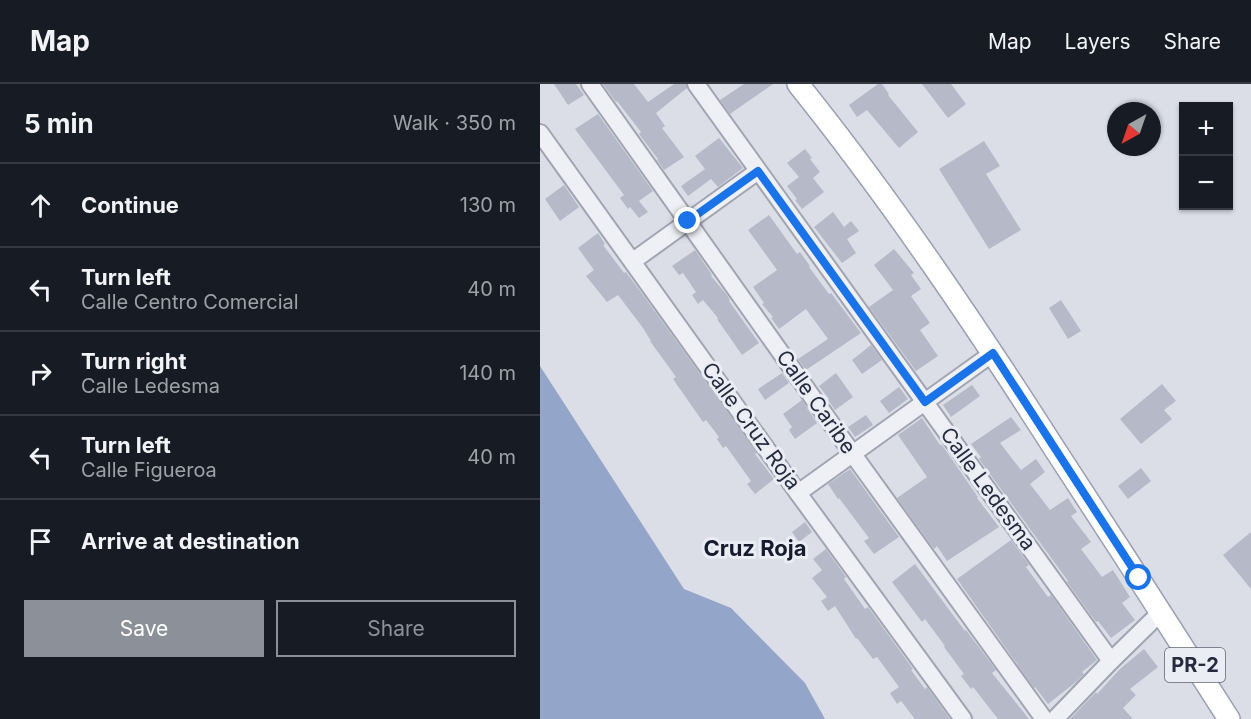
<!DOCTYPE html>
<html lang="en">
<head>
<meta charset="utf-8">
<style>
	:root { --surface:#171b24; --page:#242831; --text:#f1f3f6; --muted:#9ea1a6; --line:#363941; --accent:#8c9099 }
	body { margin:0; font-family:Inter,sans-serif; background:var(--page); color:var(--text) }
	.controls { position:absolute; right:18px; top:18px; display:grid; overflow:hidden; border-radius:0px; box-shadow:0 2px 4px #0004 }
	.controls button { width:54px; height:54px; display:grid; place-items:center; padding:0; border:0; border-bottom:2px solid var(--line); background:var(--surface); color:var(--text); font:30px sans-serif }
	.compass { position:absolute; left:567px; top:18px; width:54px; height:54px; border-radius:50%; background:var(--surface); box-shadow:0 2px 4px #0004; rotate:220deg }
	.stop { position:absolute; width:18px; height:18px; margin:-14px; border:4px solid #1a73e8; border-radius:50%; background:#fff }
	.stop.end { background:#1a73e8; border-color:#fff; box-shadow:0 2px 6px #0008 }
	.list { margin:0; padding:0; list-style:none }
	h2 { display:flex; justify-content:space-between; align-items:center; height:78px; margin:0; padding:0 24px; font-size:26px }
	h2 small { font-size:20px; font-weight:400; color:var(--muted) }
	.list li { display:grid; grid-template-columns:39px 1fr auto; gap:18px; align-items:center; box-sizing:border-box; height:84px; padding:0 24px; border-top:2px solid var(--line) }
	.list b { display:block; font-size:22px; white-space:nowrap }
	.list p { margin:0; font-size:20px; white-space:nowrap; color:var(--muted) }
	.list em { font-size:20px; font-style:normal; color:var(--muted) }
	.actions { display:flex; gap:12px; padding:18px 24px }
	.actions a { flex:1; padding:14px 0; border:2px solid var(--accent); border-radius:0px; text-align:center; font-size:21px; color:var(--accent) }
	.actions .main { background:var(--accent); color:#fff }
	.icon { flex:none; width:33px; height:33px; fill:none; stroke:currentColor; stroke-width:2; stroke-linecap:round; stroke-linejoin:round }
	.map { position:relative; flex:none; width:711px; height:635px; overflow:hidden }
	header { display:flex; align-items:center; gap:36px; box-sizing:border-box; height:84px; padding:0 30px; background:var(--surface); border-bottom:2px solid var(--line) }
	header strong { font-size:28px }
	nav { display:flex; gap:33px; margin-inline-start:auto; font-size:21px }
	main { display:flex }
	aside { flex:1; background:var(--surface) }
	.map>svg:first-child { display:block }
	.water { fill:#94a5ca }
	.building { fill:#b6b9c7 }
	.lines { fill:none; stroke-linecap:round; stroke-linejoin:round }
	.minor-casing { stroke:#a1a4b1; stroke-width:20 }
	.major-casing { stroke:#9aa0b3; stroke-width:24 }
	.minor { stroke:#eff0f5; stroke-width:16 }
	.major { stroke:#fff; stroke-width:21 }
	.route { stroke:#1a73e8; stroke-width:8 }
	.labels { text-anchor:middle; stroke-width:6; stroke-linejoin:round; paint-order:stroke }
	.shield { fill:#ebedf5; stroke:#606475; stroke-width:1.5 }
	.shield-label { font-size:20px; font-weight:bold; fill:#252a3e }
	.street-label { font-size:21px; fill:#252a3e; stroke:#ebedf5 }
	.neighbourhood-label { font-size:22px; font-weight:bold; fill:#171b2e; stroke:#ebedf5 }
</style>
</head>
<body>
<header>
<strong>Map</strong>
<nav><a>Map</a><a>Layers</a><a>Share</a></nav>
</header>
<main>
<aside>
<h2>5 min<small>Walk · 350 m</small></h2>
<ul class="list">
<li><svg class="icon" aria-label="ahead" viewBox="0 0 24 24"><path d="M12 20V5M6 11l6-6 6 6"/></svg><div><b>Continue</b></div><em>130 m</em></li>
<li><svg class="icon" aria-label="left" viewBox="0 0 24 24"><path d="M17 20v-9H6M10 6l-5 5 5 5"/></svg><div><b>Turn left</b><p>Calle Centro Comercial</p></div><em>40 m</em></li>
<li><svg class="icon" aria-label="right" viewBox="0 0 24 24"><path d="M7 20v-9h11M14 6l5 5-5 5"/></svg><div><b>Turn right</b><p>Calle Ledesma</p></div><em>140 m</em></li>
<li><svg class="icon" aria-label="left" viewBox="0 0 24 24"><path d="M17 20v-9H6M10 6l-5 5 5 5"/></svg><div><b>Turn left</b><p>Calle Figueroa</p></div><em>40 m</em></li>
<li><svg class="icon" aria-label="arrive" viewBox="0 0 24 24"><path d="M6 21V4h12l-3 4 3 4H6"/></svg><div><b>Arrive at destination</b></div></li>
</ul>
<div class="actions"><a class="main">Save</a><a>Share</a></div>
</aside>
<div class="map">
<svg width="711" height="635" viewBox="0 0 711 635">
	<rect width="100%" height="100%" fill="#dcdee7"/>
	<polygon class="water" points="0,282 144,505 191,524 265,599 285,635 0,635"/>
	<g class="building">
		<polygon points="14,0 36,0 44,11 28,21"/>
		<polygon points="63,0 94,0 108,18 134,0 146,0 147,4 116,29 125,42 122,44 144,73 124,86 117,76 118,75 99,50 101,48 77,17 76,18"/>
		<polygon points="204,0 233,0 190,30 180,16"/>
		<polygon points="338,0 342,0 349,10 348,11 378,48 359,64 327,26 317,33 309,21"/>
		<polygon points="382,0 411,0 426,20 408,34"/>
		<polygon points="58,30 113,107 99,117 108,128 99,134 90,123 88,125 80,114 84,111 35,45"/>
		<polygon points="179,54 203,84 178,103 171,95 148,112 141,102 165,85 155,72"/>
		<polygon points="444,57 460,82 446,90 481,146 449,165 399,85"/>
		<polygon points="265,65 272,74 270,75 280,88 273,94 284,108 262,125 255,116 257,115 247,102 259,93 247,79"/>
		<polygon points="24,101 39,123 20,137 5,115"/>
		<polygon points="293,128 304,143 311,137 319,147 307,155 316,169 302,179 274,143"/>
		<polygon points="229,131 257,170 260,168 270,182 269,183 289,210 291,209 321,249 266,286 258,275 288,255 266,225 239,245 231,234 233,233 222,220 224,219 213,203 237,186 208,146"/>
		<polygon points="58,149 65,160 63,161 84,189 86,188 106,215 217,369 215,370 234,395 215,410 207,400 211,397 186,362 183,364 177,355 179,353 166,336 163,338 133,295 136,293 110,257 111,257 103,244 78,211 67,218 46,192 54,186 38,164"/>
		<polygon points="354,165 374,189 371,191 381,205 371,212 390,239 380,246 398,272 376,287 329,223 353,206 334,181"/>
		<polygon points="155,166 172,191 171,192 187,211 190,216 189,217 219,259 202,271 177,235 178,234 163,216 158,220 152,211 156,208 143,189 139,191 132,182"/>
		<polygon points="521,216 541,247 528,255 509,224"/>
		<polygon points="331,261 342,276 322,290 312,276"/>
		<polygon points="242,289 249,299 225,316 218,305"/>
		<polygon points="296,289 313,313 295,326 288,316 289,315 279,302"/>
		<polygon points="622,300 636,317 624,326 632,335 601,360 580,335"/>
		<polygon points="432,301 440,312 411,333 403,321"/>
		<polygon points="359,303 368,315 349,329 340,317"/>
		<polygon points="262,316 277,339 255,355 249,346 252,343 243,330"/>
		<polygon points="326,331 333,341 315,353 308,343"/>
		<polygon points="471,333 481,346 460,359 481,386 496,375 505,388 490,400 510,426 528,414 537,428 531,432 551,458 541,465 562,493 573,486 590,513 582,519 595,536 571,554 558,537 556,538 527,498 528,497 439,375 441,373 431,360"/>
		<polygon points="382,334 400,361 402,361 438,413 437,414 459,443 407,477 397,462 394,465 357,414 387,393 358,351"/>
		<polygon points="601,384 611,397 588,415 578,402"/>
		<polygon points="310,385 359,453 334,470 324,457 329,454 299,414 298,415 288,400"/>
		<polygon points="265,438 272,448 259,458 252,448"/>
		<polygon points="711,448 711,505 683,471"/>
		<polygon points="471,456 489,481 486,483 508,513 511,511 557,576 542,588 544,590 536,598 508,620 495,603 494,604 417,495"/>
		<polygon points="286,465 306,493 304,495 325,525 328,523 373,585 371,586 385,605 387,603 410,635 375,635 361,617 357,620 350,609 359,603 337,573 333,575 317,554 316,555 295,522 288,527 281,517 287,513 272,494 282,486 273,475"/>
		<polygon points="375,480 425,547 426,546 456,586 452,589 489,635 458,635 433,603 431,605 421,592 424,590 404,563 405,562 385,535 382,538 352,498"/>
		<polygon points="604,565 618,583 590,605 596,611 583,624 593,635 530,635 556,608 557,610 580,585"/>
	</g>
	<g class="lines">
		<defs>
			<g id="minor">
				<polyline points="50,0 312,369 504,635"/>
				<polyline points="156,0 571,577"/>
				<polyline points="0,49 258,409 423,635"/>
				<polyline points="93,177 218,87"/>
				<polyline points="258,409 453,269"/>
				<polyline points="515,635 571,577 621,528"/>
			</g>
			<path id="major" d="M 258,0 C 351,116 434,239 514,364 C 573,454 631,544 689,635"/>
		</defs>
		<use href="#minor" class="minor-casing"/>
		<use href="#major" class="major-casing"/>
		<use href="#minor" class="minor"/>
		<use href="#major" class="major"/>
	</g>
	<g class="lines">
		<polyline class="route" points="148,137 218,87 385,318 453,269 599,494"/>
	</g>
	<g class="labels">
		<rect class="shield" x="625" y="564" width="60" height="34" rx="4.5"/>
		<g class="shield-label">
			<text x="655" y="588">PR-2</text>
		</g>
		<g class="street-label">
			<text transform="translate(276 318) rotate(55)" y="7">Calle Caribe</text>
			<text transform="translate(211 342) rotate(54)" y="7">Calle Cruz Roja</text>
			<text transform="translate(448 405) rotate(54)" y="7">Calle Ledesma</text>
		</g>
		<g class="neighbourhood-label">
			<text x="215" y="472">Cruz Roja</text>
		</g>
	</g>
</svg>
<div class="controls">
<button>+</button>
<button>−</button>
</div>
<svg class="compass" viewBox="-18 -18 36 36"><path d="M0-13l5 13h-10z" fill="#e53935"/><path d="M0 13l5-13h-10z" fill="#9ea1a6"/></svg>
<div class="stop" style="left:599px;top:494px"></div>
<div class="stop end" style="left:148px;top:137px"></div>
</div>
</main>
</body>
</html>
